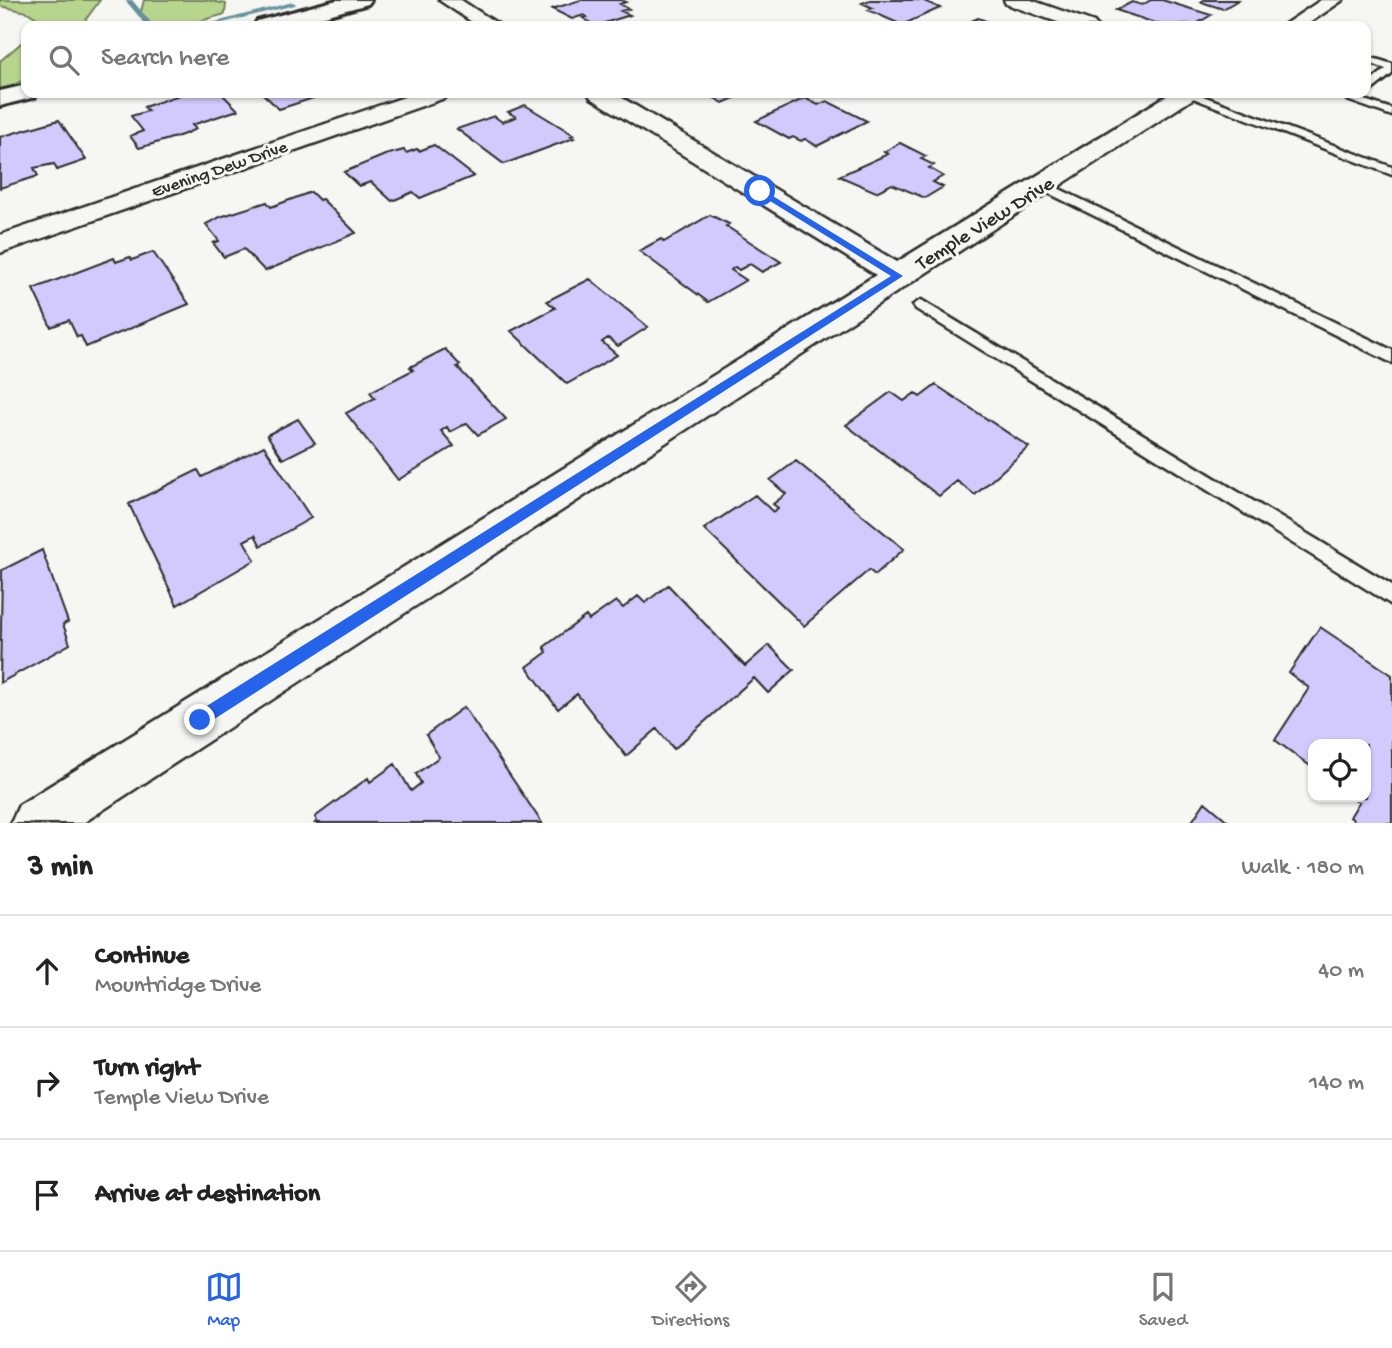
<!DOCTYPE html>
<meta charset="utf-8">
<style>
body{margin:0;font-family:"Gochi Hand",sans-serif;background:#f6f6f6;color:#222}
.controls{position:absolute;right:21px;bottom:21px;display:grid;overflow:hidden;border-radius:14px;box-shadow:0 2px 5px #0004}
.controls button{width:63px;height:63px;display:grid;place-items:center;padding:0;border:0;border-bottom:2px solid #e0e0e0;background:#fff;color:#222;font:35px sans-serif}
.stop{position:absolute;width:21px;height:21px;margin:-16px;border:5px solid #2563eb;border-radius:50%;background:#fff}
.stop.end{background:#2563eb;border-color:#fff;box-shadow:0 2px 7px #0008}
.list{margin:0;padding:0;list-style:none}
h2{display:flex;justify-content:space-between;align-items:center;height:91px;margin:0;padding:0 28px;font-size:30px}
h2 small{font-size:23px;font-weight:400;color:#767676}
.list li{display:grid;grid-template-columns:46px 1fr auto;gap:21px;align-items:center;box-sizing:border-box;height:112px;padding:0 28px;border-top:2px solid #e0e0e0}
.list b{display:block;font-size:26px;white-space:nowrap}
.list p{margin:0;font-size:23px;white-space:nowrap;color:#767676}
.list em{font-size:23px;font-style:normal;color:#767676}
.icon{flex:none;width:38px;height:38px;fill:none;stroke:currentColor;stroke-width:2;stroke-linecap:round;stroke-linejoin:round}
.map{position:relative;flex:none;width:1392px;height:823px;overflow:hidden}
.search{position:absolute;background:#fff;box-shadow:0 2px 5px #0004;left:21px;right:21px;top:21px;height:77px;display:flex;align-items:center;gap:18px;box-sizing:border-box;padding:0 24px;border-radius:14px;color:#767676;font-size:26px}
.sheet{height:427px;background:#fff}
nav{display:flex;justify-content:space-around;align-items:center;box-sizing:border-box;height:98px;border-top:2px solid #e0e0e0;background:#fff;font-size:19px;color:#767676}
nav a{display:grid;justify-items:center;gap:4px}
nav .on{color:#2563eb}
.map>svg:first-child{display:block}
</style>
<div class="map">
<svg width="1392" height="823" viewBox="0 0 1392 823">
<rect width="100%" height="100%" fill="#f6f6f2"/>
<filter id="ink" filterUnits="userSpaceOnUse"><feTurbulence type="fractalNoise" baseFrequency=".0143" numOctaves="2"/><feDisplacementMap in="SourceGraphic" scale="14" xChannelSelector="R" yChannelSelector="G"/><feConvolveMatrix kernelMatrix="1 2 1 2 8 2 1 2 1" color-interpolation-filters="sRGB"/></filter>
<g filter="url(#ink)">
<path fill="#b7d58d" stroke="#71805c" stroke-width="2" d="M 0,0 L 100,0 L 81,26 L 42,26 L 45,23 L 27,12 L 0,6 Z
M 144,0 L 207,0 L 226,4 L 225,14 L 183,26 L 146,26 L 140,15 Z
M 26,39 L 26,78 L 11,87 L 0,90 L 0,61 Z"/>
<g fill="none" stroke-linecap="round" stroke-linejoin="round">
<path fill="#6692a0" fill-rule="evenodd" d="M 125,0 L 132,0 L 154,26 L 147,26 Z
M 293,2 L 296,4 L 295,5 L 210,26 L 200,26 Z"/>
</g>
<path fill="#d2cafd" stroke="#2b2b2b" stroke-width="2" d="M 581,0 L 621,0 L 626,2 L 620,4 L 629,9 L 621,11 L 630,15 L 595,26 L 583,18 L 587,17 L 584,15 L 572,19 L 552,9 Z
M 870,0 L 922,0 L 940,8 L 902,25 L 868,10 L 873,8 L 862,3 Z
M 1151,0 L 1162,0 L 1211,15 L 1193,26 L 1187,24 L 1164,26 L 1116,10 L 1132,2 L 1142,5 Z
M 1204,0 L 1238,0 L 1223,9 L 1201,2 Z
M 978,18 L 999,26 L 960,26 Z
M 185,93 L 221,93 L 238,110 L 192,125 L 196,129 L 182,135 L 139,148 L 130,136 L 143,131 L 131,116 L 148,111 L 144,107 Z
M 262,93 L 316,93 L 320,96 L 279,109 Z
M 714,93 L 746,93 L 723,103 L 709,95 Z
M 805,98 L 818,105 L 827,101 L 867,121 L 817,146 L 805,139 L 801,141 L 793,137 L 789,139 L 756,121 Z
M 525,105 L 574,135 L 571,136 L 574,138 L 504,164 L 457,129 L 494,116 L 502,122 L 516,117 L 508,112 Z
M 59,120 L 86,160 L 57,170 L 54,164 L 34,168 L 38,176 L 0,188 L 0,137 Z
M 900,143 L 926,156 L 921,159 L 934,165 L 929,168 L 943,176 L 933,182 L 943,187 L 925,198 L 892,184 L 876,192 L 839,176 L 888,154 L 884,152 Z
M 434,145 L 474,176 L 420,198 L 413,192 L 392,201 L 371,182 L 359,186 L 344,172 L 385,155 L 404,150 L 406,153 L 417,149 L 419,151 Z
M 311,192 L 319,200 L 322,199 L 356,233 L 265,271 L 244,249 L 224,257 L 213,243 L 219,241 L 206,224 L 220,217 L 267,202 L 271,207 Z
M 710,215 L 729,224 L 726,226 L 781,262 L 762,272 L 750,264 L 739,270 L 735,267 L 731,270 L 746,280 L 708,302 L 639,251 L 661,239 L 664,242 Z
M 153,252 L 189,304 L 86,347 L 81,336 L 77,337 L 69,320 L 51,327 L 33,289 L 114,258 L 116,262 L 130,257 L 132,260 Z
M 590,279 L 648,327 L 618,346 L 608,338 L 602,342 L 617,355 L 567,384 L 511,331 L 555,308 L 547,301 Z
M 445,349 L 460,365 L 457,367 L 506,419 L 478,435 L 467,423 L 450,432 L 447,427 L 441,431 L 454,446 L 398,480 L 346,413 L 375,398 L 370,392 L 413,370 L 410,367 Z
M 936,385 L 1029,447 L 975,495 L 957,481 L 939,496 L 846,425 L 891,392 L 904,401 L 915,393 L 920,397 Z
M 298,419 L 315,443 L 283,459 L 267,435 Z
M 264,446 L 311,518 L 261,546 L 255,535 L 244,541 L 255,560 L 177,605 L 129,504 L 198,470 L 202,477 Z
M 796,461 L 904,549 L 875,575 L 869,570 L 804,626 L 704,529 L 755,495 L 773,512 L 778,508 L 773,504 L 786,494 L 770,480 Z
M 42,550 L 68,622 L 63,624 L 70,644 L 0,683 L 2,570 Z
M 668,585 L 745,666 L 769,645 L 794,670 L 768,693 L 754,678 L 674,749 L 657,729 L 626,756 L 577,694 L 558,709 L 527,667 L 547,652 L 544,647 L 586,616 L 589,620 L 616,601 L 623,608 L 638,596 L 645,603 Z
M 1320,627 L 1392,675 L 1392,823 L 1357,823 L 1350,817 L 1359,802 L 1351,797 L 1366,797 L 1366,744 L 1313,744 L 1313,768 L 1275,740 L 1309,688 L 1289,673 Z
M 464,707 L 542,823 L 315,823 L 317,821 L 315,817 L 368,778 L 370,782 L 395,764 L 411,791 L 421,783 L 416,774 L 439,757 L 426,735 Z
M 1205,802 L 1230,823 L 1191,823 Z"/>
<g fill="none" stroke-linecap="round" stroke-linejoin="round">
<g stroke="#2b2b2b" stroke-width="5">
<path id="lane" d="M 1366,56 L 1392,64 L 1392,74 L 1361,99 L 1392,109 L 1392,116 L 1347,100 L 1355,93 L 1366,93 L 1366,85 L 1386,69 L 1366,62 Z
M 1180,93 L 1195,93 L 1392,167 L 1392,175 Z
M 1043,181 L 1392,350 L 1392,363 L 1038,188 L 1036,185 Z
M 921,300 L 1392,585 L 1392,605 L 916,309 L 913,305 Z"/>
</g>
<g stroke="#2b2b2b" stroke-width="5">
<path id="street" d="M 439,0 L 461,0 L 501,26 L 478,26 Z
M 1004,0 L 1031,0 L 1094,22 L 1097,26 L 1069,26 L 1006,4 Z
M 1321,0 L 1343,0 L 1305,26 L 1282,26 Z
M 416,93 L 448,93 L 445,98 L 0,253 L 0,235 Z
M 588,93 L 614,93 L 897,262 L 1171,93 L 1197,93 L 1194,98 L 83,823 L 11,823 L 19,805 L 876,275 L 591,98 Z"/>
</g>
<g stroke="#2b2b2b" stroke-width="6">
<path id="secondary" d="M 337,0 L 371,0 L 368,4 L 289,26 L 254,26 L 257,21 Z
M 26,85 L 26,93 L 38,93 L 35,97 L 0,106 L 0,91 Z"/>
</g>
<use href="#lane" fill="#f6f6f2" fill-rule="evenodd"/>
<use href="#street" fill="#f6f6f2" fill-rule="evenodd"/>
<use href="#secondary" fill="#f6f6f2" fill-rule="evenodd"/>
</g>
</g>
<path fill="#2563eb" d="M 757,190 L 763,190 L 903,276 L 205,725 L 200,727 L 194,725 L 192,720 L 194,714 L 891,276 L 757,193 Z"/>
<g text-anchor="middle" stroke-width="6" stroke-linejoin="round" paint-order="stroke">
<g font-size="18" fill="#2b2b2b" stroke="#f6f6f2">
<text transform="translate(219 168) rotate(-19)" y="6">Evening Dew Drive</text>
</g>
<g font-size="21" fill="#2b2b2b" stroke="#f6f6f2">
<text transform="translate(984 222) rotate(-32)" y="7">Temple View Drive</text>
</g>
</g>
</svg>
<div class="controls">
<button><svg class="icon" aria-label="locate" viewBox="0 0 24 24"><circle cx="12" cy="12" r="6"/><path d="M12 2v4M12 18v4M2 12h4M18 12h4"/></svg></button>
</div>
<div class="stop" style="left:760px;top:191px"></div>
<div class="stop end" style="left:200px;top:720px"></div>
<div class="search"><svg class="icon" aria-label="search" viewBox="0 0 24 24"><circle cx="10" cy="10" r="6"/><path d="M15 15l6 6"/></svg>Search here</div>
</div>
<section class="sheet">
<h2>3 min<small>Walk · 180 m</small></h2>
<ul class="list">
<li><svg class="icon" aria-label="ahead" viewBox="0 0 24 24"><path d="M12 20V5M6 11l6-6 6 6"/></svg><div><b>Continue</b><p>Mountridge Drive</p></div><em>40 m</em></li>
<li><svg class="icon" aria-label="right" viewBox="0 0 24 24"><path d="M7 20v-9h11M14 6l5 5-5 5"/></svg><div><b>Turn right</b><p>Temple View Drive</p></div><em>140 m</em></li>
<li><svg class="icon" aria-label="arrive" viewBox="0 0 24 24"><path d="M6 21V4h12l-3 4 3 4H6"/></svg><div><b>Arrive at destination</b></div></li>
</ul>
</section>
<nav>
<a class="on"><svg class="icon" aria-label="map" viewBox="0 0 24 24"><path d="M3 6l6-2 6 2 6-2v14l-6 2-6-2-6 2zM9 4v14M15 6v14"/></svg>Map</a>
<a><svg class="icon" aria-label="directions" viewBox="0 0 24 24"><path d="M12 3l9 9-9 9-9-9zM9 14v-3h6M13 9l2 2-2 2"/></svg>Directions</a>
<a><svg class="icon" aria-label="saved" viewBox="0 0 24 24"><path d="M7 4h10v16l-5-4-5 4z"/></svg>Saved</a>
</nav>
